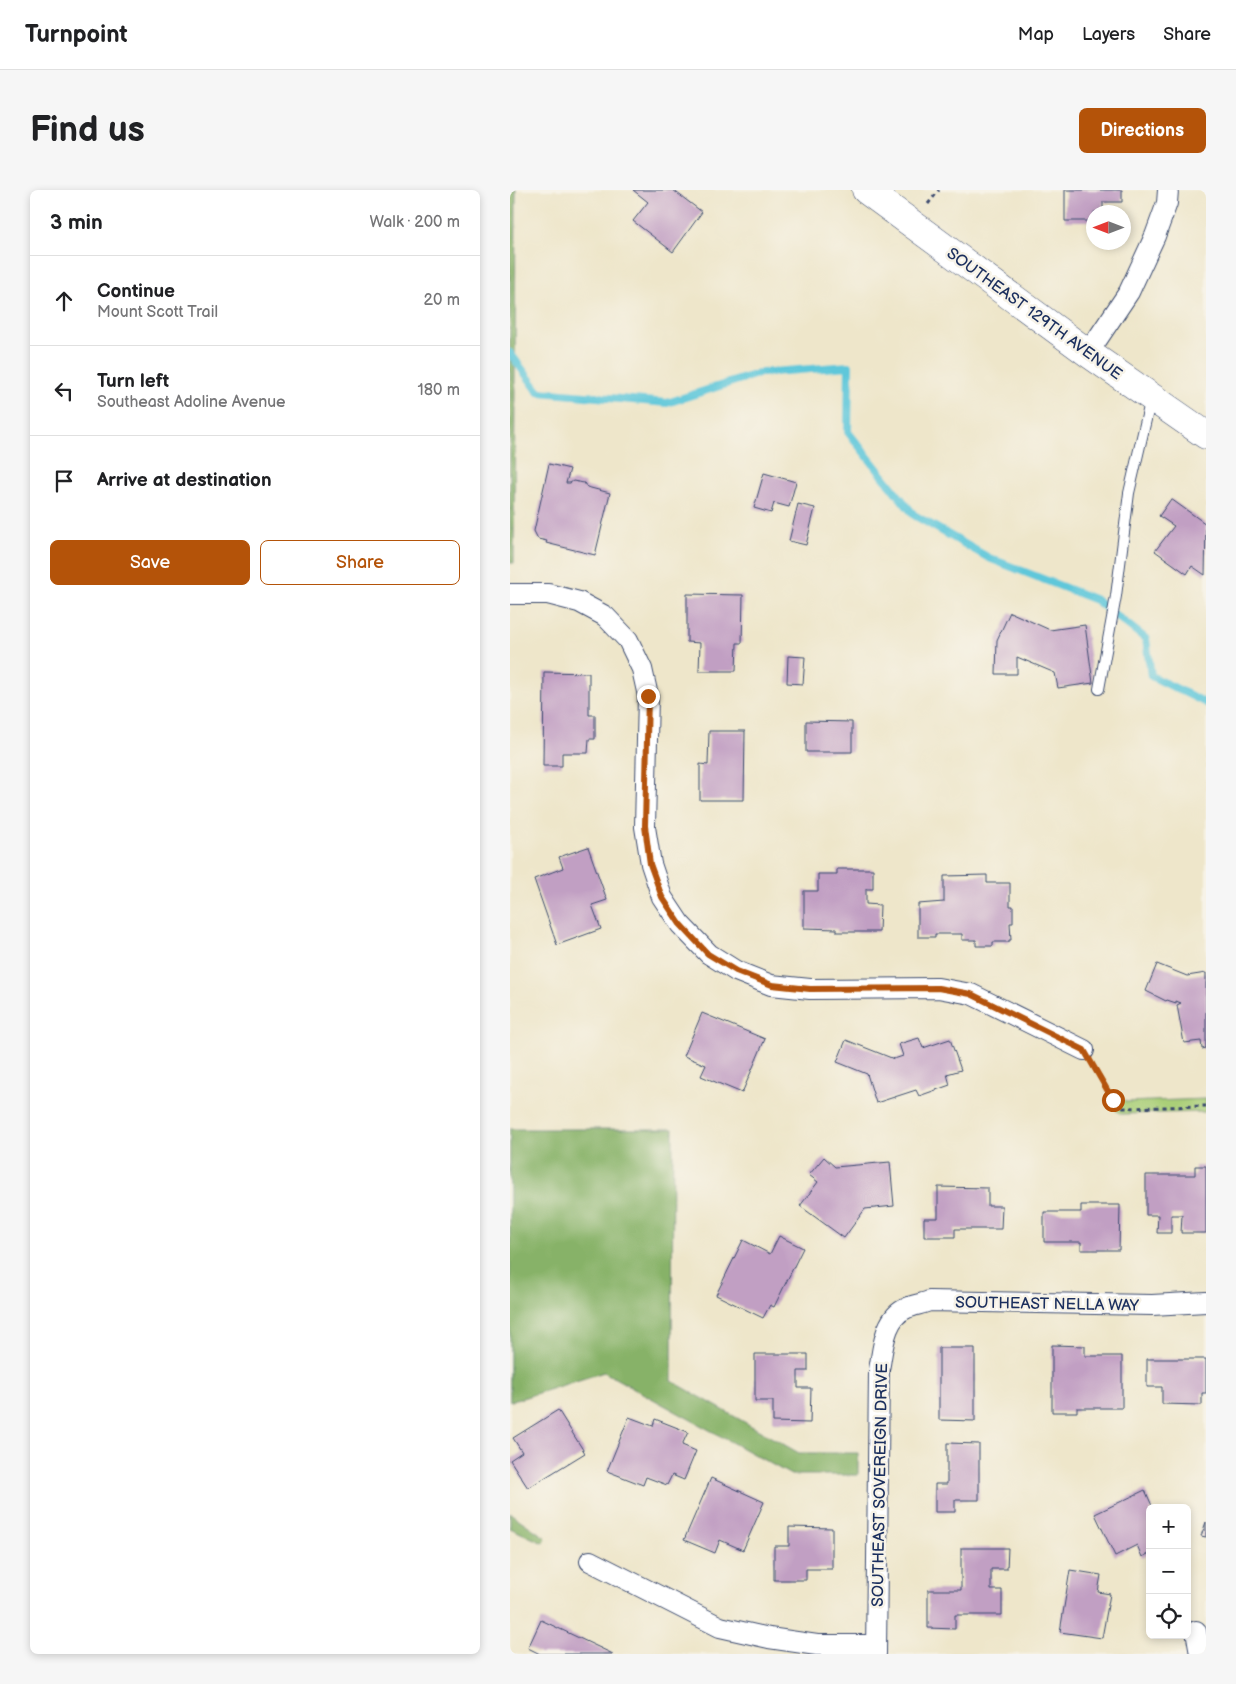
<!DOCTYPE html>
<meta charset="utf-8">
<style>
body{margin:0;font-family:"Balsamiq Sans",sans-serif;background:#f6f6f6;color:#202124}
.controls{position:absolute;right:15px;bottom:15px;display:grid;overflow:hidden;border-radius:8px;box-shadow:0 2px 8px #0003}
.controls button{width:45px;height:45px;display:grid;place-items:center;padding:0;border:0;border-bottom:1px solid #e0e0e0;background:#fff;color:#202124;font:25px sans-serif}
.compass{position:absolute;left:576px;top:15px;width:45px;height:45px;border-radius:50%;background:#fff;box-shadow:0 2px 8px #0003;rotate:270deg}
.stop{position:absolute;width:15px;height:15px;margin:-11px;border:4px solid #b45309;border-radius:50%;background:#fff}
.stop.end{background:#b45309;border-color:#fff;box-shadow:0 1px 5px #0008}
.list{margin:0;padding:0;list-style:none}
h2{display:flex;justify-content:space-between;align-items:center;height:65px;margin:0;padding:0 20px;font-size:21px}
h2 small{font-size:16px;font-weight:400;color:#757577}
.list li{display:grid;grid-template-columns:32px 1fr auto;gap:15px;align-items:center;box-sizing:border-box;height:90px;padding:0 20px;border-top:1px solid #e0e0e0}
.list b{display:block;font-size:19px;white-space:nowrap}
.list p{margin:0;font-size:16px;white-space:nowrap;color:#757577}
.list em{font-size:16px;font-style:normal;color:#757577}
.actions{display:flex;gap:10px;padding:15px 20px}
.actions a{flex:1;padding:11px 0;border:1px solid #b45309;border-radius:8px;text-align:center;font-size:18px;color:#b45309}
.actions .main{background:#b45309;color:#fff}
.icon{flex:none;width:28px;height:28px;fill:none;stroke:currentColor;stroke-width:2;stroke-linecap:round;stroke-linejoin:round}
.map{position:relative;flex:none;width:696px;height:1464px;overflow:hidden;border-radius:8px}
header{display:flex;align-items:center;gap:30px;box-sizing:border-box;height:70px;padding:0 25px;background:#fff;border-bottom:1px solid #e0e0e0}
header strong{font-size:24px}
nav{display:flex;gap:28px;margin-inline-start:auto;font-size:18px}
.intro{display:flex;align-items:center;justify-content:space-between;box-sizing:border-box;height:120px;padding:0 30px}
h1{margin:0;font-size:35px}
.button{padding:12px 22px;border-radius:8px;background:#b45309;color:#fff;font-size:18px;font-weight:700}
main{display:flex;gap:30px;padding:0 30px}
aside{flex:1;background:#fff;border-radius:8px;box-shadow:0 2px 8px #0003}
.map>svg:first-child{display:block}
</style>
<header>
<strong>Turnpoint</strong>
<nav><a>Map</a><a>Layers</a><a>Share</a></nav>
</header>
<div class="intro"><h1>Find us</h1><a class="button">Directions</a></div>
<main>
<aside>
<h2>3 min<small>Walk · 200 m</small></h2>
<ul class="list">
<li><svg class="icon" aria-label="ahead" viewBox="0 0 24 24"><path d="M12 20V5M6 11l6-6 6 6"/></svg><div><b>Continue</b><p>Mount Scott Trail</p></div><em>20 m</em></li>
<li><svg class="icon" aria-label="left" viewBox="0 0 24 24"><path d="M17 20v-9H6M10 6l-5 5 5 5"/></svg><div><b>Turn left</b><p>Southeast Adoline Avenue</p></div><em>180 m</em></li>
<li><svg class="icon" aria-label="arrive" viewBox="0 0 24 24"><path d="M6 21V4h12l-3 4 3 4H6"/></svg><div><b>Arrive at destination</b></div></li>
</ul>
<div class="actions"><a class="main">Save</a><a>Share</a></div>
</aside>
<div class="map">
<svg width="696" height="1464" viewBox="0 0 696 1464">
<rect width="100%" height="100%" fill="#f7f3e8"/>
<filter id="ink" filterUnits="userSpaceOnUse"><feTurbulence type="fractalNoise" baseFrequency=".02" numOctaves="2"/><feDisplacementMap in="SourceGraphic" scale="10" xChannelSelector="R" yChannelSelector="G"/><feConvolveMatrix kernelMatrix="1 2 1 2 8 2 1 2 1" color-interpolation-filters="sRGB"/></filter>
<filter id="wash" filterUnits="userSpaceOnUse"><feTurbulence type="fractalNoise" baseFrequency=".0096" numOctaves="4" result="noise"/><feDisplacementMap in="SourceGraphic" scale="20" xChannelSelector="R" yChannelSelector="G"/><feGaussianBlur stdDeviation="1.12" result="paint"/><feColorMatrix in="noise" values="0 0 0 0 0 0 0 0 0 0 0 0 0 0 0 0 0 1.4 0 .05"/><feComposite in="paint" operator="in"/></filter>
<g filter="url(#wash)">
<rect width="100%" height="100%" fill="#eee6ca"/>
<path fill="#aacf78" stroke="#627f6b" d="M 607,904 L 616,912 L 696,909 L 696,922 L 611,924 L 594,911 Z"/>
<path fill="#87b268" stroke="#517063" d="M 0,0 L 6,0 L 4,373 L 0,373 Z
M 0,939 L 163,939 L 162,1191 L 289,1263 L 348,1263 L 348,1285 L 281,1285 L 94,1182 L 0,1212 Z
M 0,1323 L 36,1348 L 33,1353 L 0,1338 Z"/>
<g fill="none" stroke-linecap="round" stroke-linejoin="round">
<path stroke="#5ec7da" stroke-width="8" d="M 0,163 L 29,202 L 157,213 L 250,183 L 339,176 L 338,242 L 404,325 L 479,368 L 586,410 L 636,449 L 641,486 L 696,513"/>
</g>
<g id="blocks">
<path fill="#c19fc3" d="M 123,0 L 163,0 L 192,22 L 163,62 L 123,31 L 138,12 Z
M 555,0 L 612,0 L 612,12 L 593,12 L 593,22 L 584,22 L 584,31 L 555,31 Z
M 39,274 L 60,279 L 56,293 L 60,293 L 63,291 L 74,293 L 77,297 L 100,303 L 85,365 L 36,353 L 37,351 L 28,349 L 24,341 Z
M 254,283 L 286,292 L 279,317 L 264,313 L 261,323 L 244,318 Z
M 661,309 L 696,334 L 695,385 L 682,376 L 677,384 L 645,361 L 664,336 L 649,326 Z
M 288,314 L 305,318 L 296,355 L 279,351 Z
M 177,404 L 233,405 L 232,453 L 227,453 L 226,481 L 189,481 L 190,453 L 177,452 Z
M 500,422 L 540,440 L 575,435 L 583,493 L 548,498 L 545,483 L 507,467 L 507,484 L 486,484 L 487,450 Z
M 278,466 L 295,467 L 293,494 L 277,493 Z
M 34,482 L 79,483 L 79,525 L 85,525 L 85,549 L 79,549 L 78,563 L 52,563 L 52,576 L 33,576 Z
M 296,531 L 342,532 L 342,562 L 296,562 Z
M 199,541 L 235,541 L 234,610 L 190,610 L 190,574 L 198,575 Z
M 78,657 L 97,710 L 82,715 L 91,739 L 47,755 L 24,689 L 53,678 L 49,667 Z
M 327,679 L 363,679 L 363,699 L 356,699 L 356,714 L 370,715 L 369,742 L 327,742 L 327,739 L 294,738 L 294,701 L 308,701 L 308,684 L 327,684 Z
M 477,685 L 477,693 L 500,693 L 500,716 L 503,716 L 503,733 L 500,733 L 501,750 L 499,750 L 499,752 L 483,752 L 483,756 L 466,756 L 466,750 L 452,750 L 452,744 L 425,744 L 425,747 L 408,747 L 408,714 L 434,712 L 434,686 Z
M 647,774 L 677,786 L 696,783 L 696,858 L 692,859 L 691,851 L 674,853 L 667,815 L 671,813 L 666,811 L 666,813 L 657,810 L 656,811 L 636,801 Z
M 192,823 L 255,849 L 232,903 L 191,886 L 196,875 L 174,866 Z
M 409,848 L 413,858 L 440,849 L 451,880 L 437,884 L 440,895 L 409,906 L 406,900 L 366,913 L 357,884 L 327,872 L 336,850 L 384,869 L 393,866 L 389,854 Z
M 314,967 L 325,977 L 380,972 L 384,1016 L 355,1019 L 334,1048 L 290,1016 L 308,992 L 299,985 Z
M 685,976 L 696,976 L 696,1043 L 671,1043 L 672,1025 L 661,1025 L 661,1043 L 647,1043 L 648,1025 L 636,1025 L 636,985 L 685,985 Z
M 428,997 L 478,998 L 478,1016 L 492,1016 L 491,1039 L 445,1039 L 445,1047 L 414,1047 L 414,1028 L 428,1028 Z
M 571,1015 L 610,1015 L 609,1060 L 571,1060 L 571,1052 L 534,1052 L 534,1022 L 571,1022 Z
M 269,1046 L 293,1058 L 264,1117 L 260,1115 L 253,1128 L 206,1105 L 233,1050 L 260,1064 Z
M 542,1155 L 575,1156 L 575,1166 L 612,1166 L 612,1218 L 567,1218 L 567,1222 L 542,1222 Z
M 429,1158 L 465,1158 L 465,1231 L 429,1230 Z
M 245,1164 L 298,1164 L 298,1181 L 288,1181 L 288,1198 L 301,1198 L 300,1233 L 263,1232 L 263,1211 L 245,1211 Z
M 637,1169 L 696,1169 L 696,1203 L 692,1203 L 692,1215 L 652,1214 L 652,1197 L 637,1197 Z
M 48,1220 L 75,1263 L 18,1298 L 0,1270 L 12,1262 L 3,1248 Z
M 119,1227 L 143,1236 L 145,1229 L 178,1242 L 172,1255 L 186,1261 L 174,1290 L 162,1285 L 157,1295 L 136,1287 L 133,1295 L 97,1281 Z
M 437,1253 L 469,1254 L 469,1310 L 445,1310 L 445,1322 L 425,1322 L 425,1294 L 437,1294 Z
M 201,1288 L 254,1312 L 233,1360 L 210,1350 L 205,1363 L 174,1350 Z
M 635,1300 L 643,1318 L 640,1318 L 640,1363 L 632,1367 L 627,1355 L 605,1366 L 585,1324 Z
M 696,1332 L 696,1347 L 691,1346 Z
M 279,1337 L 322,1338 L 322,1379 L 296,1379 L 296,1390 L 264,1390 L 264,1356 L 279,1356 Z
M 451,1358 L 498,1358 L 497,1379 L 481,1379 L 481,1400 L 492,1400 L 492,1425 L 445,1425 L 445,1439 L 418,1438 L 418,1400 L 451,1400 Z
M 560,1380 L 591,1385 L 588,1402 L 600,1404 L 592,1448 L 550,1442 Z
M 31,1430 L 103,1464 L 30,1464 L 18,1458 Z"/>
</g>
</g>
<g filter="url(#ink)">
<use href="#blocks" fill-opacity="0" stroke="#3b4a6e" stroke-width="1"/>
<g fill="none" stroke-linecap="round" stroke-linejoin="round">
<g stroke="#3b4a6e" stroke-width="12">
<path id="lane" d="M 589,499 L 606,406 L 619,303 L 641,208"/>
</g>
<g stroke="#3b4a6e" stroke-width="22">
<path id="street" d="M 578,163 L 619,102 L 645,46 L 657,13 L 658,0
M 0,404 L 38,404 L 69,412 L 95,426 L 118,450 L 132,479 L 138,506 L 135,637 L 141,674 L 152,707 L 170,734 L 199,764 L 226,781 L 261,795 L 300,799 L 428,798 L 461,804 L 574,860
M 80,1371 L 210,1437 L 259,1448 L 307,1455 L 366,1455
M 686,1441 L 690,1464
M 366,1464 L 369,1180 C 373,1159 374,1127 397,1118 C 404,1115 412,1114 419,1111 L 642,1115 L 696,1112"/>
</g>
<g stroke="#3b4a6e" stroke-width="29">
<path id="secondary" d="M 356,0 L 578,163 L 696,245"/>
</g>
<path stroke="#3b4a6e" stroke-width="3" stroke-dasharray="4 4" stroke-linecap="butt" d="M 418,14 L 429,0
M 585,879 L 603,909 L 613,918 L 696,916"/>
<use href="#lane" stroke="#fff" stroke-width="10"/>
<use href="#street" stroke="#fff" stroke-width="20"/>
<use href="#secondary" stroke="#fff" stroke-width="28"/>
</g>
</g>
<g fill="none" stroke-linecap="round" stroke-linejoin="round" filter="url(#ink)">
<path stroke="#b45309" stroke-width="6" d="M 138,506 L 135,636 L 140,674 L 152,707 L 170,734 L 198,764 L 226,781 L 262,795 L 300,799 L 428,798 L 461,804 L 574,860 L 603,910"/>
</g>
<g text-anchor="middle" stroke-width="5" stroke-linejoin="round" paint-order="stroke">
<g font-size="16" fill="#1b2f5e" stroke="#f7f3e8">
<text transform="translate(525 123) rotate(36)" y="6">SOUTHEAST 129TH AVENUE</text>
<text transform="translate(537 1113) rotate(1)" y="6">SOUTHEAST NELLA WAY</text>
<text transform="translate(369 1295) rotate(-89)" y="6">SOUTHEAST SOVEREIGN DRIVE</text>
</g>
</g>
</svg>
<div class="controls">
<button>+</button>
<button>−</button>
<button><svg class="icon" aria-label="locate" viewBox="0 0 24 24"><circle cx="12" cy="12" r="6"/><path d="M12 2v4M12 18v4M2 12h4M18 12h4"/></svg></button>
</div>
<svg class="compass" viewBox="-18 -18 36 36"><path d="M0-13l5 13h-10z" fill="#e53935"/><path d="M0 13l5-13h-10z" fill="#757577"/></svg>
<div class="stop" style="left:603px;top:910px"></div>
<div class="stop end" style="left:138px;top:506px"></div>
</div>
</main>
